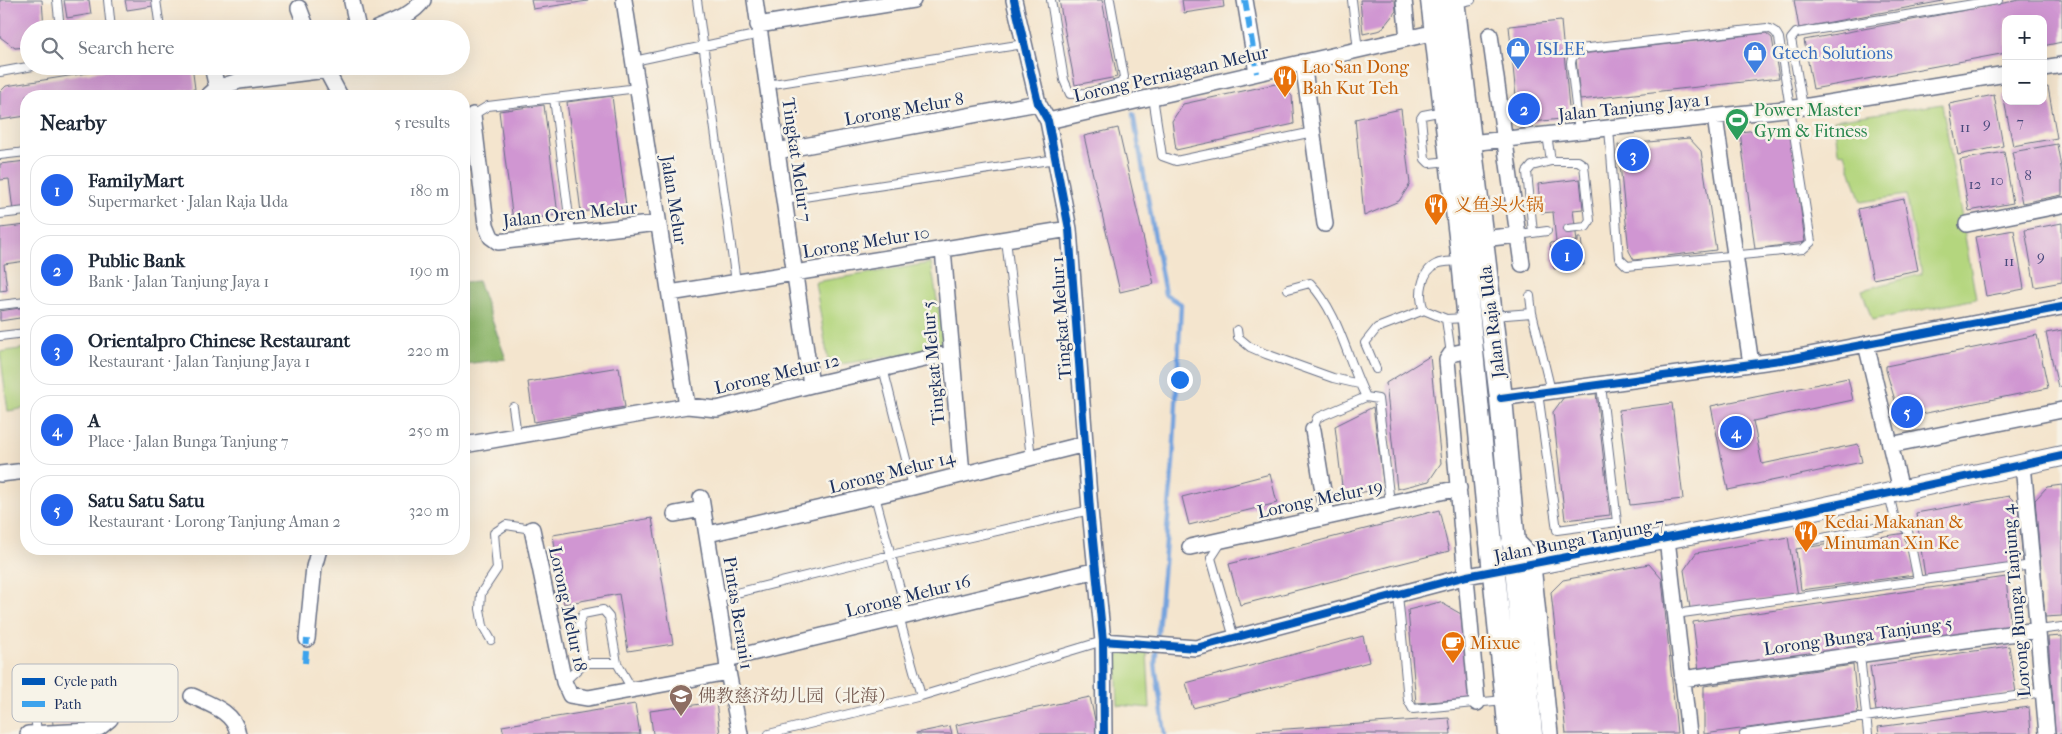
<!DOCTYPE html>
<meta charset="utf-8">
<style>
body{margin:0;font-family:"IM FELL French Canon","Noto Serif SC",serif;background:#f6f6f7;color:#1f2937}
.controls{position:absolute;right:15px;top:15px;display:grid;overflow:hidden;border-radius:10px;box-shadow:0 5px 20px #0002}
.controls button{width:45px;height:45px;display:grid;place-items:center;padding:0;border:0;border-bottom:1px solid #e0e1e3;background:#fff;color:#1f2937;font:25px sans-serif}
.you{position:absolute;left:1179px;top:379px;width:18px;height:18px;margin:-12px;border:4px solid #fff;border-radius:50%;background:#1a73e8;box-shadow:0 0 0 8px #1a73e833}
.badge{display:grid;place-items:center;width:32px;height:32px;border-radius:50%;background:#2563eb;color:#fff;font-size:16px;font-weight:700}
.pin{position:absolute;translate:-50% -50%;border:2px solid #fff;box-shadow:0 1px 5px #0006}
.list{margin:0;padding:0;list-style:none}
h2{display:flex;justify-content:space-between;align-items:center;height:65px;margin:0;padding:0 20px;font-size:21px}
h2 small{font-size:16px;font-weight:400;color:#747a83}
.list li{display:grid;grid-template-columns:32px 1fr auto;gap:15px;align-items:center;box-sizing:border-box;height:70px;margin:0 10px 10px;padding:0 10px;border:1px solid #e0e1e3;border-radius:20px}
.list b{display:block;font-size:19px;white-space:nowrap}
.list p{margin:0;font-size:16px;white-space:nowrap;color:#747a83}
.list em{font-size:16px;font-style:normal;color:#747a83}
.icon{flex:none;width:28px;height:28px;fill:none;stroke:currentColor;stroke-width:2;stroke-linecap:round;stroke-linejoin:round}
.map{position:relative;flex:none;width:2062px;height:734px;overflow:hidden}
.search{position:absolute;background:#fff;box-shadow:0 5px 20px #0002;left:20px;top:20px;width:450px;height:55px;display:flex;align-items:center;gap:12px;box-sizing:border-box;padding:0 18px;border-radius:28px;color:#747a83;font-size:19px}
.panel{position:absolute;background:#fff;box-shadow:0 5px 20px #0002;left:20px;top:90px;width:450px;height:465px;border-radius:20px}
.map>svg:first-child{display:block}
</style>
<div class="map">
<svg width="2062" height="734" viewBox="0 0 2062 734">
<rect width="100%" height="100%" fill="#f7f3e8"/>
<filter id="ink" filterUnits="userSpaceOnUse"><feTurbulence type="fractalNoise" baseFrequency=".02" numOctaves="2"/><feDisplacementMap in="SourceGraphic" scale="10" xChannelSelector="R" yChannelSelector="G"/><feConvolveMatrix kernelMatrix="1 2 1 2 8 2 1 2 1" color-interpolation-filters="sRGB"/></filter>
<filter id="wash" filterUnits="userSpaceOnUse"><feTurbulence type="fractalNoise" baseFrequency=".0096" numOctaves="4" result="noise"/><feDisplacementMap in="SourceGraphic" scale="20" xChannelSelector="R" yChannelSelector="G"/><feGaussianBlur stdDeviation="1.12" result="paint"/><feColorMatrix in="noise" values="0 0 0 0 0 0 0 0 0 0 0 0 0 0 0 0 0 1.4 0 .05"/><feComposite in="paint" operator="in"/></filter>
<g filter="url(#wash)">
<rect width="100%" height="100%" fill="#f4e5ce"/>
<path fill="#b4d67e" stroke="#68826e" d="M 1942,104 L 1976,299 L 1872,320 L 1862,290 L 1922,274 L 1906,195 L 1861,202 L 1845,153 L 1838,152 L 1834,120 Z
M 931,263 L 945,348 L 829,366 L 815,282 Z
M 26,348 L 26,408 L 8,411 L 0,352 Z
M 1124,652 L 1147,652 L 1150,708 L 1118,705 L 1116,657 Z"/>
<path fill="#8fb76d" stroke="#557366" d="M 478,281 L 506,359 L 464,364 L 464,282 Z"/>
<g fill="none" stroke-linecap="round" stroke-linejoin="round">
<path stroke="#75a3dd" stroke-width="4.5" d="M 1133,114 L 1165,294 L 1181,304 L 1173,463 L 1155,664 L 1165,734"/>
</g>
<g id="blocks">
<path fill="#d096d2" d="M 0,0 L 42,0 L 44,29 L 29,29 L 29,47 L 15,48 L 0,37 Z
M 64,0 L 89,0 L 91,14 L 67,18 Z
M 125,0 L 153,0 L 153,6 L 127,10 Z
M 531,0 L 588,0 L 588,1 L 533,9 Z
M 1059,0 L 1102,0 L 1117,77 L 1075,85 Z
M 1182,0 L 1223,0 L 1224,7 L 1184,13 Z
M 1360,0 L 1395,0 L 1396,11 L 1381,30 L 1363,34 Z
M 1794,0 L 1943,0 L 1943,1 L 1799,28 Z
M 2020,0 L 2062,0 L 2062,42 L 2043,46 L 2043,19 L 2006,19 L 2006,53 L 1813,89 L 1804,40 Z
M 1561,21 L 1570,118 L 1533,122 L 1517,107 L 1509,26 Z
M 1766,33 L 1772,38 L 1779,78 L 1580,100 L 1576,59 L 1581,54 Z
M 131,66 L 192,66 L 195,89 L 147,96 L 26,96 L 26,116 L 0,120 L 0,92 L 6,86 Z
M 1280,83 L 1292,96 L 1294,124 L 1176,150 L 1172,121 L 1183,104 Z
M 2048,87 L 2057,138 L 2013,146 L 2003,95 L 2006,95 L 2006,101 L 2043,101 L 2043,88 Z
M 1994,95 L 2003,146 L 1958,155 L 1949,104 Z
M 612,96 L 626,206 L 581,212 L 567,102 Z
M 544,105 L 558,215 L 513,221 L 499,111 Z
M 1401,109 L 1410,184 L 1399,201 L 1364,216 L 1355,119 Z
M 1790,126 L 1805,242 L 1755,249 L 1740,132 Z
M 1118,128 L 1154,284 L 1120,292 L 1084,136 Z
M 1689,138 L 1701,151 L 1716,250 L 1634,260 L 1629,251 L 1618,145 Z
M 2057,144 L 2062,173 L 2062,195 L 2022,203 L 2012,152 Z
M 2004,152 L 2013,203 L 1969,211 L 1960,160 Z
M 26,161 L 26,209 L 13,211 L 9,179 L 0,180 L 0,164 Z
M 1580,179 L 1583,209 L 1573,210 L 1577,241 L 1560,243 L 1578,242 L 1578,238 L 1581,238 L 1584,265 L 1554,269 L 1550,243 L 1556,242 L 1553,212 L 1541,213 L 1538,184 Z
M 1904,199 L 1918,270 L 1873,279 L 1858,209 Z
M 2062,223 L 2062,282 L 2035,287 L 2025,230 Z
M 26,225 L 26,261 L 4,264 L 7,290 L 0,291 L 0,228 Z
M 2014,230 L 2024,289 L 1986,296 L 1975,237 Z
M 26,307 L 26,317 L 0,321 L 0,311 Z
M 2062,330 L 2062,386 L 2058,387 L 2046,333 Z
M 2037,335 L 2048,388 L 1902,418 L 1899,414 L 1886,370 L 1886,366 Z
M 1430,356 L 1441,463 L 1429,481 L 1397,489 L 1386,383 Z
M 619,367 L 625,407 L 534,422 L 528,382 Z
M 1848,378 L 1853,400 L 1753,421 L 1762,464 L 1858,444 L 1862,462 L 1728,490 L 1711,406 Z
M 1596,393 L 1610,515 L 1565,520 L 1553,412 L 1564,397 Z
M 1672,403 L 1683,499 L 1630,505 L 1619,410 Z
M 1373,407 L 1384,489 L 1343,495 L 1335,426 Z
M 1270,474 L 1277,503 L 1189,525 L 1182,497 Z
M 2062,485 L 2062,616 L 2045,617 L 2035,500 L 2047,487 Z
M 2009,496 L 2018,505 L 2023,563 L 1925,577 L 1916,513 Z
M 1439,510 L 1449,551 L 1240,605 L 1229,564 Z
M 652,518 L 673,644 L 628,651 L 619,594 L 564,604 L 553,535 Z
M 1906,533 L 1914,575 L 1801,590 L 1796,549 Z
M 1788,537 L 1798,596 L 1690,608 L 1684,570 L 1696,553 Z
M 1649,564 L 1662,579 L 1677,733 L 1566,734 L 1551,592 L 1563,580 Z
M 2006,577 L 2011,631 L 1699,671 L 1693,622 Z
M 1440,602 L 1461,614 L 1469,699 L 1416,703 L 1408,610 Z
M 1363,636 L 1369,662 L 1193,708 L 1186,683 Z
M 2062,636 L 2062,734 L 2055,734 L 2048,637 Z
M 2009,646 L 2016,693 L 1876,711 L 1870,666 Z
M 1853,665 L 1858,713 L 1704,734 L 1704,686 Z
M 80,673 L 84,723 L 53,725 L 49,676 Z
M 1090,697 L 1098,734 L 958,734 L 956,725 Z
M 716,702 L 720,734 L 653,734 L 650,711 Z
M 635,704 L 640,734 L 504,734 L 502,726 Z
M 2029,707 L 2031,734 L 1879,734 L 1878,727 Z
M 1449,718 L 1451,734 L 1257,734 L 1257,731 Z
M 950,726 L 952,734 L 916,734 L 916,733 Z"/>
</g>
</g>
<g filter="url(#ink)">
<use href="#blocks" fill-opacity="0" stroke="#676f85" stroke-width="1"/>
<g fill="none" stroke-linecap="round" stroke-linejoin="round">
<g stroke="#676f85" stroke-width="10">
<path id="lane" d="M 57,0 L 60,29
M 108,0 L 111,29
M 156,0 L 160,29
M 697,0 L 736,282
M 1051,0 L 1064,80 L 1070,94 L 1086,93 L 1121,83 L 1124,77 L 1110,0
M 1352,0 L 1358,50
M 1456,3 L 1471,0
M 634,61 L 760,34
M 0,72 L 33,66
M 767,85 L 1024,44
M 1153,97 L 1162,156 L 1176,161 L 1313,132
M 554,98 L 571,233
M 1803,107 L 1791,39 L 1796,33 L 1998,0
M 1444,111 L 1423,115 L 1421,118 L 1425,159 L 1429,163 L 1449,161
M 473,115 L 488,106 L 638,88
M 1579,132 L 1571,63 L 1572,58 L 1580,49 L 1767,28 C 1774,30 1776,32 1779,38 L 1811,242 L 1803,249 L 1627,266 L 1619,258 L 1609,128
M 1547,135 L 1551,161 L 1578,161 L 1584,165 L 1590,221 L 1586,227 L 1568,229
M 0,155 L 26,152
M 784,200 L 1056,159
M 0,214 L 26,211
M 1533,233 L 1527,172 L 1532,166 L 1551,161
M 1518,235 L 1547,231
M 1006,239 L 1031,458
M 1288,289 L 1310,283 C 1339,313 1347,359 1366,397
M 1530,296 L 1532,313 L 1551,391
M 0,305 L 26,302
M 1424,310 C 1418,296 1421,271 1437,264 C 1443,261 1454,262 1461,261
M 1493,316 L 1532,313
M 1446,319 L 1451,354
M 1237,330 L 1238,337 L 1250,347 L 1266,354 L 1333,378 L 1359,384
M 0,336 L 26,333
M 883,368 L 913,487
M 1376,369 L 1365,343 L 1377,328 L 1424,310 L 1446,319 L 1466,318
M 1538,393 L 1557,530 L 1617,522 L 1601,385
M 513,407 L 517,435
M 1313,430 L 1317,418 L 1366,397 L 1378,399 L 1390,503
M 1889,494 L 1896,524 L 1903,526 L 1908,531 L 1918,580
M 875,496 L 907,615
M 1797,515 L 1802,538 L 1807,541 L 1896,524
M 1222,541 L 1211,558 L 1234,638
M 1398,595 L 1408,700 L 1413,709 L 1504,700
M 716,598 L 891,555 L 1090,510
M 1675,614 L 2032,565
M 899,617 L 921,696
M 2038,630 L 2062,627
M 491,640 L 483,626 L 480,609 L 481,593 L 497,569 L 494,533 L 506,525 L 532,529
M 1860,655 L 1868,734
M 584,663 L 579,624 L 583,614 L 603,610 L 609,617 L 617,663
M 564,682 L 584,663 L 617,663 L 632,689
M 34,705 L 37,733
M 769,734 L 921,696 L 1103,641
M 1744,734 L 2044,692"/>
</g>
<g stroke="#676f85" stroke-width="18">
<path id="street" d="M 624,0 L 687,406
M 755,0 L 811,385
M 1014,0 L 1038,103 L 1048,121 L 1069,229 L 1090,510 L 1103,641 L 1104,734
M 1245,0 L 1257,73
M 1404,0 L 1408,38
M 352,2 L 358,29
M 299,8 L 307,29
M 758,25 L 913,0
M 376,29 C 392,22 413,15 423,0
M 1490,35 L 1522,264
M 1303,62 L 1325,224
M 212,66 L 217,88
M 324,66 L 340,96
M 2043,68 L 2062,65
M 208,96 L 217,88 L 239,81 L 326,70 L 333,66
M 473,115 L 486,225 L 491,237 L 498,242 L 658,223
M 1715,117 L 1751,364
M 1048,121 L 1436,32
M 1470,143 L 1803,107 L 2006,74
M 777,151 L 1038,103
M 1967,224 L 2062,205
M 1482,239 L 1518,235
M 943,249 L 962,475
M 670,293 L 1069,229
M 1866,344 L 1901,490
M 1471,350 L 1451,354 L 1447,360 L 1477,703
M 1501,398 L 1788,359 L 2062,307
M 1313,430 L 1327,516
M 464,445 L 687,406 L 717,409 L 811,385 L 951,353
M 1890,445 L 2062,410
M 2023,464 L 2047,734
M 0,474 L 26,471
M 701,498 L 727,659 L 728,672 L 740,734
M 675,514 L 702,509
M 532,529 L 564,682 L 570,695 L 588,698 L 728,672
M 708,534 L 913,487 L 1085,444
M 1667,539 L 1689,734
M 1190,547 L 1459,488
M 1533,565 L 1550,734
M 307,639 L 314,567 L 319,549
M 1103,641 L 1196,648 L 1467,576 L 1494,571
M 727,659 L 1097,570
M 1682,679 L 2038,630
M 192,696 C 209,704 235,712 238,734
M 28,734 L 90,731 L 99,728 L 110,719"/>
</g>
<g stroke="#676f85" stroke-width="22">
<path id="secondary" d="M 1533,565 L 1797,513 L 2062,456"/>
</g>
<g stroke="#676f85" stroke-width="25">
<path id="primary" d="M 1432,0 L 1463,261 L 1510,734
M 1453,0 L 1501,398 L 1531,734
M 1513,542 L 1528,557 L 1549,560"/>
</g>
<use href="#lane" stroke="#fff" stroke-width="8"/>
<use href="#street" stroke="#fff" stroke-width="15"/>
<use href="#secondary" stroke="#fff" stroke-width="20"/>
<use href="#primary" stroke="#fff" stroke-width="22"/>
<path stroke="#3da3ed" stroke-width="6" stroke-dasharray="12 6" stroke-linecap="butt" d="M 1245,0 L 1257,73
M 305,663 L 307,639"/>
<g stroke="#f7f3e8" stroke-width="11">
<path id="cycleway" d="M 1014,0 L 1038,103 L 1048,121 L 1069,229 L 1090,510 L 1103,641 L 1104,734
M 1501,398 L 1788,359 L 2062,307
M 1103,641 L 1196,648 L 1467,576 L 1797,513 L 2062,456"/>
</g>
<use href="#cycleway" stroke="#0057b8" stroke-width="8"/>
</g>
</g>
<defs>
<g id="shop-pin" transform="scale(1.25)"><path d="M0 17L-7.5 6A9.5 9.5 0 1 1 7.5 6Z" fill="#3f7fe0" stroke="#f7f3e8"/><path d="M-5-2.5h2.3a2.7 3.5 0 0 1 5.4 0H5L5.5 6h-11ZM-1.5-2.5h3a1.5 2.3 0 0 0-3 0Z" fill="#fff"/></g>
<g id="restaurant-pin" transform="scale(1.25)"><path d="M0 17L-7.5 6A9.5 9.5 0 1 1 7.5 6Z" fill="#e8710a" stroke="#f7f3e8"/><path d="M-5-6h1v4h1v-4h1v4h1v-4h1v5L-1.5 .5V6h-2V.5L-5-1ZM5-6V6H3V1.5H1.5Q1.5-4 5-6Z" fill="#fff"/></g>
<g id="stadium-pin" transform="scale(1.25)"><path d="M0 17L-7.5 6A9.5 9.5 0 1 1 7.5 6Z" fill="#2e9e5b" stroke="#f7f3e8"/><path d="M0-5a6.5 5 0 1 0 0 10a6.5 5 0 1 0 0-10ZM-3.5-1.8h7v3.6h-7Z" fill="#fff"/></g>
<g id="cafe-pin" transform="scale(1.25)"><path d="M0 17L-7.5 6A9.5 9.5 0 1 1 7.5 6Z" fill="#e8710a" stroke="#f7f3e8"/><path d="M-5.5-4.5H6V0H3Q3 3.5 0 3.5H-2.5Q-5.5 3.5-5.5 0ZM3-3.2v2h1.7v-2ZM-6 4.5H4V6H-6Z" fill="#fff"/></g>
<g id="school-pin" transform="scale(1.25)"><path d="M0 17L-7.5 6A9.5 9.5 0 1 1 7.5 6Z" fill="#8d6e63" stroke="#f7f3e8"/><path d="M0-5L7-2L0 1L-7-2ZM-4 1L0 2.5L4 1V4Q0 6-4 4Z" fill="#fff"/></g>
</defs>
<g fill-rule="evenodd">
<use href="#shop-pin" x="1518" y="49"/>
<use href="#shop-pin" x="1755" y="53"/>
<use href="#restaurant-pin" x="1285" y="77"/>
<use href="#stadium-pin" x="1737" y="120"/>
<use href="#restaurant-pin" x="1436" y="205"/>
<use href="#restaurant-pin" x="1806" y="532"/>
<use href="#cafe-pin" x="1453" y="643"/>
<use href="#school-pin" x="681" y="696"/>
</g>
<g text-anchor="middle" stroke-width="5" stroke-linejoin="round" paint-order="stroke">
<g font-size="15" fill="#48497b">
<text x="2020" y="127">7</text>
<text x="1987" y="128">9</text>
<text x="1965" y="132">11</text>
<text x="2028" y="180">8</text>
<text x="1997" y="185">10</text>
<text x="1975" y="189">12</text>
<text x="2041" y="261">9</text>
<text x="2009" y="266">11</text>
</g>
<g font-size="18" fill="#366cbe" stroke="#f7f3e8" text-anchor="start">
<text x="1536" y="55">ISLEE</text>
<text x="1772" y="59">Gtech Solutions</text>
</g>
<g font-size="18" fill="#c56008" stroke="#f7f3e8" text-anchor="start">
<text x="1302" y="73">Lao San Dong<tspan x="1302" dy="21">Bah Kut Teh</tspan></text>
<text x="1454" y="211">义鱼头火锅</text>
<text x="1824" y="528">Kedai Makanan &amp;<tspan x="1824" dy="21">Minuman Xin Ke</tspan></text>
<text x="1470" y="649">Mixue</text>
</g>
<g font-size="18" fill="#1b2f5e" stroke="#f7f3e8">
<text transform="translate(1171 74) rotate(-13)" y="6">Lorong Perniagaan Melur</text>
<text transform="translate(1634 107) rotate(-6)" y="6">Jalan Tanjung Jaya 1</text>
<text transform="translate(904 109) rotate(-10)" y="6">Lorong Melur 8</text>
<text transform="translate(797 160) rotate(82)" y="6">Tingkat Melur 7</text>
<text transform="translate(674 200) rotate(81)" y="6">Jalan Melur</text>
<text transform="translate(570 214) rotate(-6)" y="6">Jalan Oren Melur</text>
<text transform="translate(866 242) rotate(-9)" y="6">Lorong Melur 10</text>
<text transform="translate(1061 318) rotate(-94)" y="6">Tingkat Melur 1</text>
<text transform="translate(1492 322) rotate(-97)" y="6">Jalan Raja Uda</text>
<text transform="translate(933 363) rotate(-95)" y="6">Tingkat Melur 5</text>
<text transform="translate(777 374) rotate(-13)" y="6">Lorong Melur 12</text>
<text transform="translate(892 472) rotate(-14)" y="6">Lorong Melur 14</text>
<text transform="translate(1320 499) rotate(-12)" y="6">Lorong Melur 19</text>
<text transform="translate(1579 540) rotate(-11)" y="6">Jalan Bunga Tanjung 7</text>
<text transform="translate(908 596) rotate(-14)" y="6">Lorong Melur 16</text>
<text transform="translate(2016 601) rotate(-95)" y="6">Lorong Bunga Tanjung 4</text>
<text transform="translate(568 609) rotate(78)" y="6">Lorong Melur 18</text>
<text transform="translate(738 613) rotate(81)" y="6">Pintas Berani 1</text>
<text transform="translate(1858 636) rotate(-8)" y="6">Lorong Bunga Tanjung 5</text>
</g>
<g font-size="18" fill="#27864d" stroke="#f7f3e8" text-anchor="start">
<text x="1754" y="116">Power Master<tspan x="1754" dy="21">Gym &amp; Fitness</tspan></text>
</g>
<g font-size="18" fill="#785e54" stroke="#f7f3e8" text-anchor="start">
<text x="698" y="702">佛教慈济幼儿园（北海）</text>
</g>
</g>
<rect x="12" y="664" width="166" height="58" rx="8" fill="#f7f3e8" stroke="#b5b8bf" stroke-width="1"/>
<rect x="22" y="678" width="23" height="7" fill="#0057b8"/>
<rect x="22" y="701" width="23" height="6" fill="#3da3ed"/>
<g font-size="14" fill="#1b2f5e">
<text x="54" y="686">Cycle path</text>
<text x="54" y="709">Path</text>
</g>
</svg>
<div class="controls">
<button>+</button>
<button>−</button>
</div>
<div class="you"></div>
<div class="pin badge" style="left:1567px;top:255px">1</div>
<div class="pin badge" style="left:1524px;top:109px">2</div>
<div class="pin badge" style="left:1633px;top:155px">3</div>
<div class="pin badge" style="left:1736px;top:432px">4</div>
<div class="pin badge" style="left:1907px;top:412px">5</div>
<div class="search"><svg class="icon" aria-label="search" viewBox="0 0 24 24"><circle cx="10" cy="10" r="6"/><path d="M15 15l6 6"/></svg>Search here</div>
<section class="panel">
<h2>Nearby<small>5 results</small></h2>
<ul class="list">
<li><span class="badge">1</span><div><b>FamilyMart</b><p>Supermarket · Jalan Raja Uda</p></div><em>180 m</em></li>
<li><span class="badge">2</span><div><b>Public Bank</b><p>Bank · Jalan Tanjung Jaya 1</p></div><em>190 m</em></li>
<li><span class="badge">3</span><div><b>Orientalpro Chinese Restaurant</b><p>Restaurant · Jalan Tanjung Jaya 1</p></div><em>220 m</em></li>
<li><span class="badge">4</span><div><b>A</b><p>Place · Jalan Bunga Tanjung 7</p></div><em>250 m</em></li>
<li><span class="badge">5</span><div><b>Satu Satu Satu</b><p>Restaurant · Lorong Tanjung Aman 2</p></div><em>320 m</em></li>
</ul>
</section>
</div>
